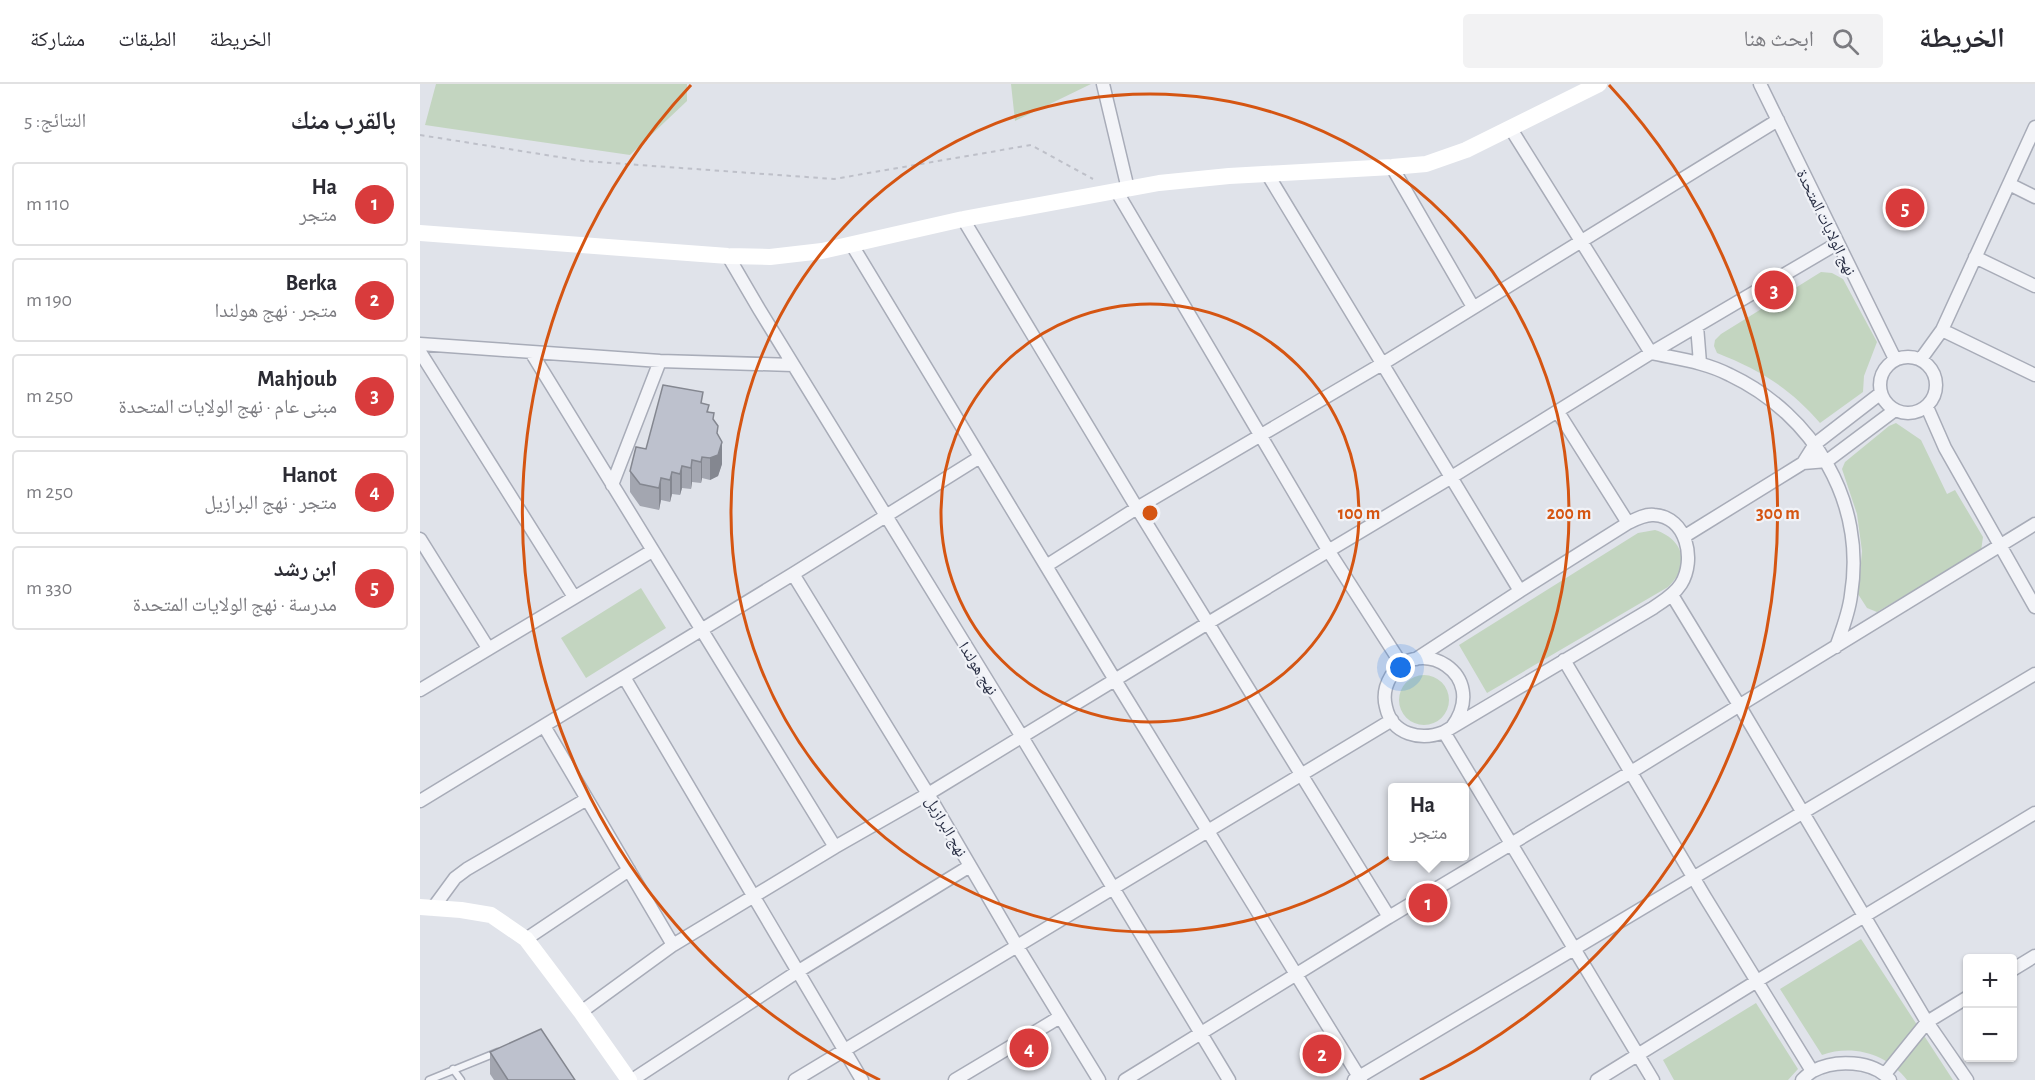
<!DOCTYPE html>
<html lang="ar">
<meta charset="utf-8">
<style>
body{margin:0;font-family:"Alegreya Sans","Noto Naskh Arabic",sans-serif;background:#f2f2f3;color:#2b2b33;direction:rtl}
.controls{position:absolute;right:18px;bottom:18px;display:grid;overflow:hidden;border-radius:6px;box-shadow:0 2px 4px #0004}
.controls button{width:54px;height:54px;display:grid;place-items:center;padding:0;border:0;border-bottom:2px solid #e1e1e2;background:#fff;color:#2b2b33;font:30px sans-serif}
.you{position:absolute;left:981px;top:584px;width:21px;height:21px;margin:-15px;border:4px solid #fff;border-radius:50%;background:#1a73e8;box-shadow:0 0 0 9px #1a73e833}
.badge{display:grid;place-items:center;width:39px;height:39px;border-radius:50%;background:#d93b3c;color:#fff;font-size:20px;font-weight:700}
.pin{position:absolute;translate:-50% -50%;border:3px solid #fff;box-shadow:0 2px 6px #0006}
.popup{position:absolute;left:968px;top:699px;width:81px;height:78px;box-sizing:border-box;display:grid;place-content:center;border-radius:6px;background:#fff;filter:drop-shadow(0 2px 4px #0005);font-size:20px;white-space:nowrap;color:#7c7c81}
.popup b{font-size:22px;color:#2b2b33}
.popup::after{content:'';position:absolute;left:50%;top:100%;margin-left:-12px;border:12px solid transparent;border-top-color:#fff}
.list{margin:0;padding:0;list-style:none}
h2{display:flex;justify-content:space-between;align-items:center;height:78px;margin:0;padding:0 24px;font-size:26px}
h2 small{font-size:20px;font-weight:400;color:#7c7c81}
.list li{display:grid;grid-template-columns:39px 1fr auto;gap:18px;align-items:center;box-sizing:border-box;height:84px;margin:0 12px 12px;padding:0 12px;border:2px solid #e1e1e2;border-radius:6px}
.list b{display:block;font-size:22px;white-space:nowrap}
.list p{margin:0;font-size:20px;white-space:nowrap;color:#7c7c81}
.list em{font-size:20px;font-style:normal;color:#7c7c81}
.icon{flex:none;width:33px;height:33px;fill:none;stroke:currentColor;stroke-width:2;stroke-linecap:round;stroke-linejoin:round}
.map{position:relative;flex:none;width:1615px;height:996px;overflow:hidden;direction:ltr}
header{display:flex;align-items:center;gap:36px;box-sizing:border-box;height:84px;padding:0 30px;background:#fff;border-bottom:2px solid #e1e1e2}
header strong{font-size:28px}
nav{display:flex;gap:33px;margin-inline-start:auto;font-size:21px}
.search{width:420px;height:54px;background:#f2f2f3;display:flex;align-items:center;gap:15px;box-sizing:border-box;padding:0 21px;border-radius:6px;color:#7c7c81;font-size:22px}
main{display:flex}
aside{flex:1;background:#fff}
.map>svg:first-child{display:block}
</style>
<header>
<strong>الخريطة</strong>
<div class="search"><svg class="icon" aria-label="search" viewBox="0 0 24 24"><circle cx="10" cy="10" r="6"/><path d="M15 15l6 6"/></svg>ابحث هنا</div>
<nav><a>الخريطة</a><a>الطبقات</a><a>مشاركة</a></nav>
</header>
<main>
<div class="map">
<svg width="1615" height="996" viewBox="0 0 1615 996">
<rect width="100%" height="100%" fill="#e0e3ea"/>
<path fill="#c3d5c0" d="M 16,0 L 267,0 L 267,17 L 210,71 L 5,41 Z
M 591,0 L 671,0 L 595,37 Z
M 1401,188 L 1412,189 L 1423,195 L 1457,258 L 1444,292 L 1443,308 L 1400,339 C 1370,304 1340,286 1297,269 L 1294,262 L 1295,256 L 1301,250 Z
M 1476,339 L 1501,356 L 1527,410 L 1535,406 L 1563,453 L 1561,467 L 1457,528 L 1447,524 L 1438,510 L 1442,467 L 1437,430 L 1422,385 L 1425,378 L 1469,342 Z
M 1235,446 C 1264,455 1271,482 1248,503 L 1067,609 L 1039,561 L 1218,449 Z
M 221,504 L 246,544 L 166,594 L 141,554 Z
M979 616a25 25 0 1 1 50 0a25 25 0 1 1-50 0Z
M 1441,855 L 1533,996 L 1487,996 C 1467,970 1433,960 1402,971 L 1360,905 Z
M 1336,919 L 1378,985 L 1368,996 L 1254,996 L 1243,976 Z"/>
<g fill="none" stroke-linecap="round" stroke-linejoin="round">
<g stroke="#a8acb8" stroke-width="9">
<path id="lane" d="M 33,985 L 41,996
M 9,996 L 78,968"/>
</g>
<g stroke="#a8acb8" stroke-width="15">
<path id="street" d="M 683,0 L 708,105
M 1340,0 L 1475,275
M 1091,45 L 1231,269 C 1258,275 1285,278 1310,291 C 1394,331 1446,418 1431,511 C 1429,529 1422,546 1416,563
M 972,83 L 1053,223
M 848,91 L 1100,507 L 996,575
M 1589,100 L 1615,113
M 697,108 L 908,466 L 982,581
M 543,135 L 717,424 L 969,833 L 1211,688 L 1615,440
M 432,161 L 695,596 L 941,996
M 308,172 L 339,225 L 602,653 L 809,996
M 1555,173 L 1615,202
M 1277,242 L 1280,279
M 1522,246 L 1615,291
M 0,260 L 240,277 L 373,281
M 0,268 L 154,513
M 111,268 L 415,763
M1460 301a28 28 0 1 1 56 0a28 28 0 1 1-56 0Z
M 1501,275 L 1522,246 L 1615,43
M 1507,323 L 1525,364 L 1615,523
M 1138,328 L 1208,439
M 1383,379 L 1395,360 L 1461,309
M 192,401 L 240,277
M 1265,452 L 1383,379 L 1407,377 L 1475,326
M 0,455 L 68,564
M 626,482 L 717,424 L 962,280 L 1358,36
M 373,490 L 508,710 L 597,862 L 679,996
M 1252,511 L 1319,621 L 1507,938 L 1547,996
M 1144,576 L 1285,813 L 1392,987
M 204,593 L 442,996
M 0,606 L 232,467
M 124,642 L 253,861
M 1032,643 C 1071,590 998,549 971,592 C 965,602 963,612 966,623 C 972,651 1001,657 1024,648 L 1233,524 C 1243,517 1254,511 1261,500 C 1276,476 1267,433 1234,431 C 1225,430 1216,435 1208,439 L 1100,507
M 1024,648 L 1233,996
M 0,717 L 373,490 L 560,373
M 13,824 L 35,794 L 47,785 L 167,715
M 106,855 L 209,786
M 1592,886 L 1615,872
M 161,928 L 253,861 L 415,763 L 508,710 L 788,539 L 1030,394 L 1231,269 L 1418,159
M 1465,990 L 1507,938 L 1548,913
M 212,996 L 377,888 L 550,782
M 375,996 L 972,636
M 535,996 L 640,933
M 705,996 L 969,833
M 934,996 L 1615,590
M 1177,996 L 1337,897 L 1615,729
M 1382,996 C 1385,993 1389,989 1393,987 C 1415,975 1453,976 1470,996"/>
</g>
<path stroke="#bec0c9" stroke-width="2" stroke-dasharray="4.5 4.5" stroke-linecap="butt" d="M 0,51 L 164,77 L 414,95 L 611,61 L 673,95"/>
<use href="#lane" stroke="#f3f4f8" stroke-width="6"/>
<use href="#street" stroke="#f3f4f8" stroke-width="12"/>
<path stroke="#fff" stroke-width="16" d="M 0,149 L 308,172 L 350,173 L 402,167 L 543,135 L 739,99 L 809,92 L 972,83 L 1006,80 L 1046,66 L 1179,0
M 0,823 L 41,826 L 71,831 L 106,855 L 161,928 L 209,996"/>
</g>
<path fill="#a3a6b0" d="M 283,320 L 289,328 L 298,351 L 302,380 L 298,392 L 290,396 L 282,394 L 281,399 L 272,398 L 271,405 L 262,404 L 260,411 L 252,410 L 250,418 L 241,416 L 239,426 L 220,422 L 210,408 L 210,387 L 226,365 Z
M 70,968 L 155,996 L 74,996 L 70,990 Z"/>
<path fill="#848790" d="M 302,358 L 302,380 L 298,392 L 290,396 L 290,374 Z
M 282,373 L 282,394 L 281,399 L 281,378 Z
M 272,376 L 272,398 L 271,405 L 271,384 Z
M 262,382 L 262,404 L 260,411 L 260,390 Z
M 252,388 L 252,410 L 250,418 L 250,396 Z
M 241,394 L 241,416 L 239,426 L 239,404 Z"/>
<path fill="#bdc1cd" stroke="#848790" stroke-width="1.5" d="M 243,301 L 283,308 L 281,319 L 289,321 L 287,328 L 294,329 L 293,335 L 298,342 L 297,349 L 302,358 L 298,371 L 290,374 L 282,373 L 281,378 L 272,376 L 271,384 L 262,382 L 260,390 L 252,388 L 250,396 L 241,394 L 239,404 L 220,400 L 210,387 L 216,363 L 226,365 Z
M 121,945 L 155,996 L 88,996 L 70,968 Z"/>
<g fill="none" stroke="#d55512" stroke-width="3">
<circle cx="730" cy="429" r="209"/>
<circle cx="730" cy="429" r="419"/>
<path d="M460 996A628 628 0 0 1 271 1M1189 1A628 628 0 0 1 1000 996"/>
</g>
<g text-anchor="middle" stroke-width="4.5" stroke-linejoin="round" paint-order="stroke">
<g font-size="16" fill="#272d43" stroke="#f0f2f7">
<text transform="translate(1407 138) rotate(64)" y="6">نهج الولايات المتحدة</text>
<text transform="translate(559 584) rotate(58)" y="6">نهج هولندا</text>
<text transform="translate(527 742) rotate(60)" y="6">نهج البرازيل</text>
</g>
</g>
<circle cx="730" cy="429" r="9" fill="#d55512" stroke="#f0f2f7" stroke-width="3"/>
<g font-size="18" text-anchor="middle" font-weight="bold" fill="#d55512" stroke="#f0f2f7" stroke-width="4.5" stroke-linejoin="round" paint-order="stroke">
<text x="939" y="435">100 m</text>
<text x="1149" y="435">200 m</text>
<text x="1358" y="435">300 m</text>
</g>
</svg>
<div class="controls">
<button>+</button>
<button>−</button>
</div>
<div class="you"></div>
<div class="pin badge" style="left:1008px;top:819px">1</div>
<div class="popup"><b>Ha</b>متجر</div>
<div class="pin badge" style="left:902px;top:970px">2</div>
<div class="pin badge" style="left:1354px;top:206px">3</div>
<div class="pin badge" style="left:609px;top:964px">4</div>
<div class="pin badge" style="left:1485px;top:124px">5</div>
</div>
<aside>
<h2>بالقرب منك<small>النتائج: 5</small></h2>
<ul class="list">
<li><span class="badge">1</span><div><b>Ha</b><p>متجر</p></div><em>110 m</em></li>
<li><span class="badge">2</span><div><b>Berka</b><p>متجر · نهج هولندا</p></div><em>190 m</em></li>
<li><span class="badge">3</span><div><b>Mahjoub</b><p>مبنى عام · نهج الولايات المتحدة</p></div><em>250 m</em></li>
<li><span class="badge">4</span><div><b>Hanot</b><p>متجر · نهج البرازيل</p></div><em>250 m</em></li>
<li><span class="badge">5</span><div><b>ابن رشد</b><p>مدرسة · نهج الولايات المتحدة</p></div><em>330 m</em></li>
</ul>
</aside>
</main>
